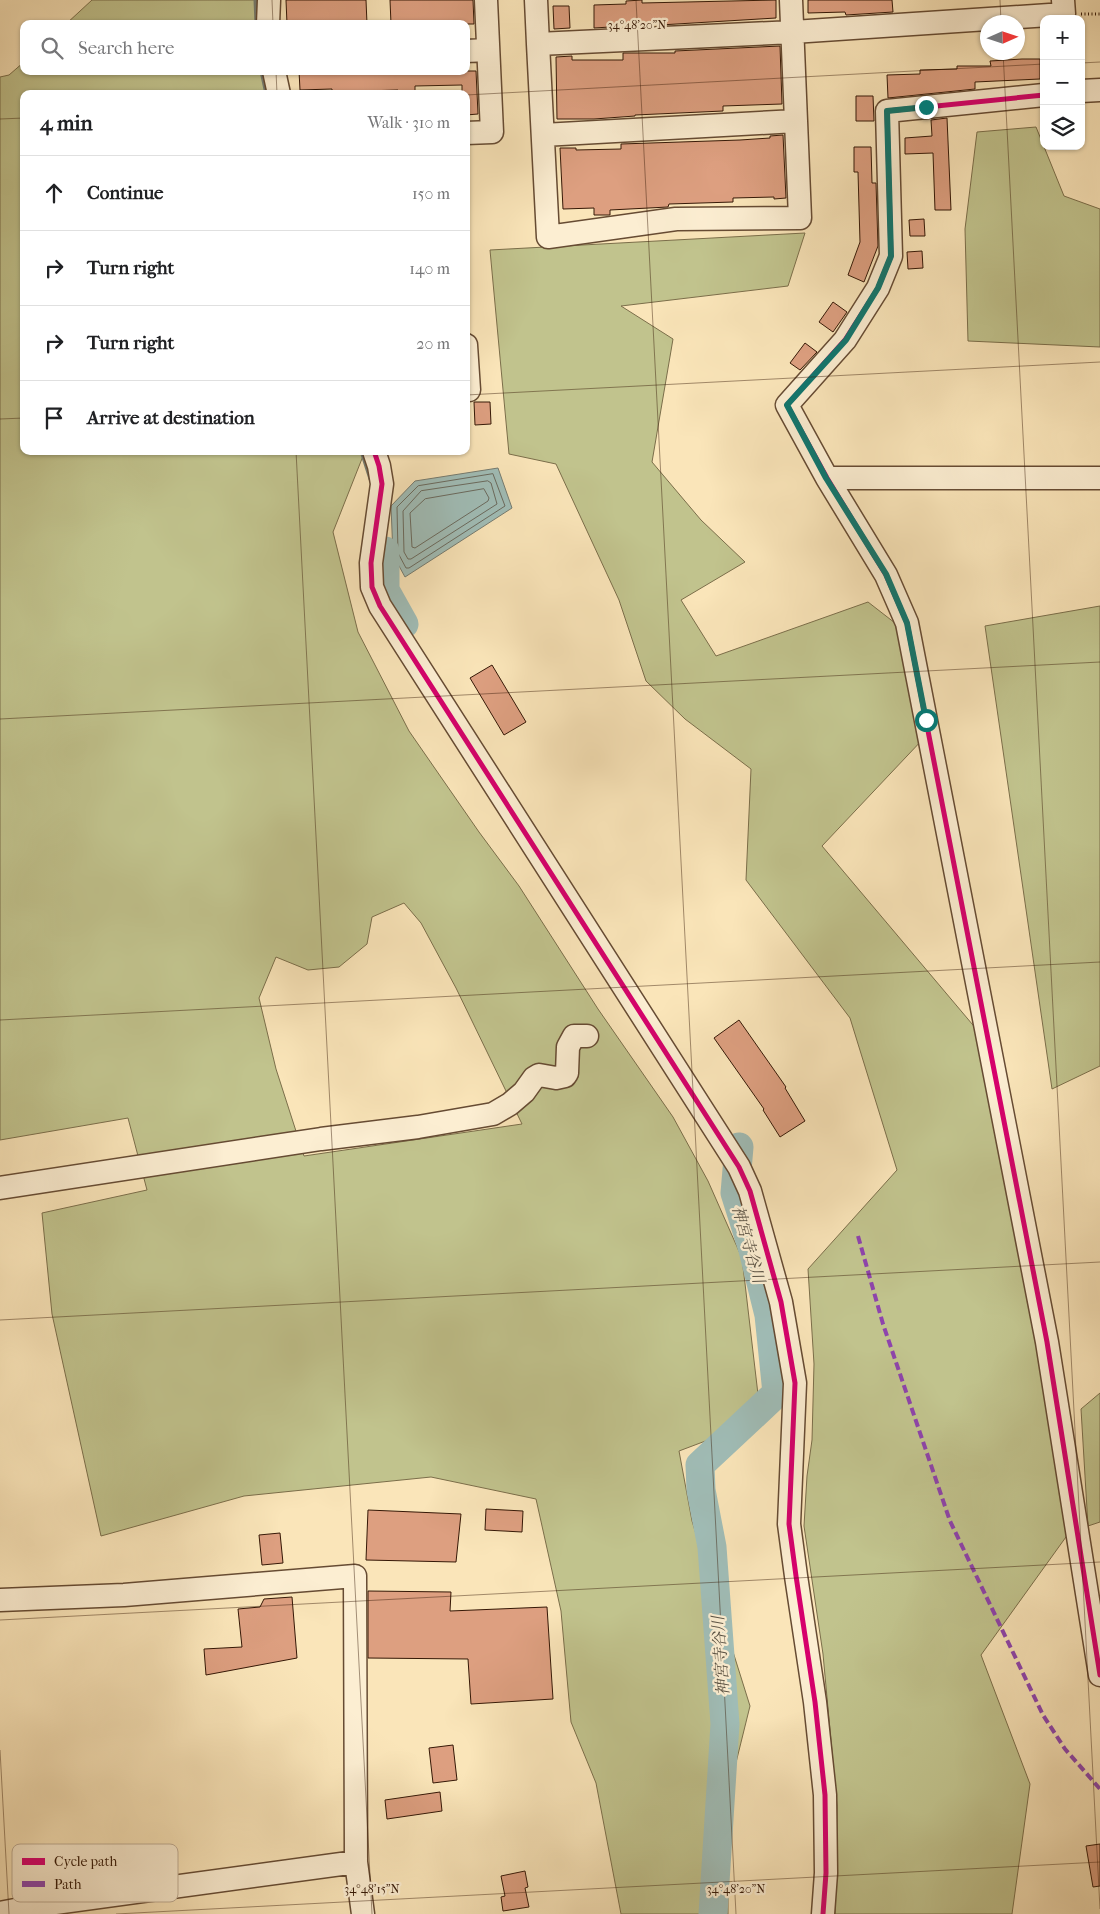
<!DOCTYPE html>
<meta charset="utf-8">
<style>
body{margin:0;font-family:"IM FELL French Canon","Noto Serif JP",serif;background:#f2f2f2;color:#202124}
.controls{position:absolute;right:15px;top:15px;display:grid;overflow:hidden;border-radius:10px;box-shadow:0 1px 4px #0004}
.controls button{width:45px;height:45px;display:grid;place-items:center;padding:0;border:0;border-bottom:1px solid #e0e0e0;background:#fff;color:#202124;font:25px sans-serif}
.compass{position:absolute;left:980px;top:15px;width:45px;height:45px;border-radius:50%;background:#fff;box-shadow:0 1px 4px #0004;rotate:87deg}
.stop{position:absolute;width:15px;height:15px;margin:-11px;border:4px solid #0f766e;border-radius:50%;background:#fff}
.stop.end{background:#0f766e;border-color:#fff;box-shadow:0 1px 5px #0008}
.list{margin:0;padding:0;list-style:none}
h2{display:flex;justify-content:space-between;align-items:center;height:65px;margin:0;padding:0 20px;font-size:21px}
h2 small{font-size:16px;font-weight:400;color:#757577}
.list li{display:grid;grid-template-columns:32px 1fr auto;gap:15px;align-items:center;box-sizing:border-box;height:75px;padding:0 20px;border-top:1px solid #e0e0e0}
.list b{display:block;font-size:19px;white-space:nowrap}
.list em{font-size:16px;font-style:normal;color:#757577}
.icon{flex:none;width:28px;height:28px;fill:none;stroke:currentColor;stroke-width:2;stroke-linecap:round;stroke-linejoin:round}
.map{position:relative;flex:none;width:1100px;height:1914px;overflow:hidden}
.search{position:absolute;background:#fff;box-shadow:0 1px 4px #0004;left:20px;top:20px;width:450px;height:55px;display:flex;align-items:center;gap:12px;box-sizing:border-box;padding:0 18px;border-radius:10px;color:#757577;font-size:19px}
.panel{position:absolute;background:#fff;box-shadow:0 1px 4px #0004;left:20px;top:90px;width:450px;height:365px;border-radius:10px}
.map>svg:first-child{display:block}
</style>
<div class="map">
<svg width="1100" height="1914" viewBox="0 0 1100 1914">
<rect width="100%" height="100%" fill="#fae5b9"/>
<filter id="stains"><feTurbulence type="fractalNoise" baseFrequency=".004" numOctaves="4"/><feColorMatrix values="0 0 0 0 .2 0 0 0 0 .09 0 0 0 0 .02 0 0 0 .5 -.17"/></filter>
<radialGradient id="worn" r=".72"><stop offset=".6" stop-color="#630" stop-opacity="0"/><stop offset="1" stop-color="#630" stop-opacity=".3"/></radialGradient>
<path fill="#c1c38d" stroke="#7b6e4a" fill-rule="evenodd" d="M 92,0 L 263,0 L 260,24 L 66,24 Z
M 24,62 L 24,71 L 269,71 L 273,94 L 24,94 L 24,451 L 365,451 L 333,532 L 358,632 L 409,731 L 479,832 L 519,886 L 598,1009 L 673,1117 L 708,1181 L 742,1258 L 761,1420 L 679,1451 L 692,1521 L 750,1706 L 728,1795 L 728,1914 L 621,1914 L 596,1783 L 571,1722 L 561,1611 L 536,1499 L 431,1477 L 244,1496 L 101,1536 L 52,1314 L 42,1213 L 147,1190 L 128,1118 L 0,1140 L 0,77 L 9,75 ZM 404,903 L 421,923 L 456,988 L 522,1124 L 304,1156 L 276,1069 L 259,998 L 276,957 L 308,970 L 339,967 L 367,944 L 372,917 Z
M 1036,127 L 1064,196 L 1100,209 L 1100,347 L 968,341 L 965,229 L 977,132 Z
M 805,233 L 788,286 L 621,306 L 673,339 L 652,462 L 701,520 L 745,562 L 681,600 L 716,656 L 868,602 L 895,623 L 924,738 L 822,846 L 978,1031 L 1071,1530 L 981,1655 L 1030,1784 L 1012,1914 L 835,1914 L 837,1806 L 823,1654 L 804,1526 L 807,1476 L 812,1440 L 814,1364 L 808,1269 L 897,1170 L 850,1018 L 746,880 L 751,769 L 685,719 L 646,681 L 619,600 L 556,464 L 509,454 L 490,250 Z
M 1100,606 L 1100,1066 L 1052,1089 L 985,626 Z
M 1100,1393 L 1100,1522 L 1088,1526 L 1081,1409 Z"/>
<path fill="#a0bdb7" stroke="#757b70" d="M 498,468 L 512,508 L 405,577 L 393,555 L 391,506 L 415,481 Z"/>
<g fill="none" stroke-linecap="round" stroke-linejoin="round">
<path stroke="#6a6a5e" stroke-width="1" d="M 493,474 L 505,506 L 409,568 L 406,568 L 398,553 L 397,507 L 418,486 Z
M 488,481 L 491,483 L 497,504 L 411,559 L 408,559 L 404,552 L 403,511 L 421,491 Z
M 484,489 L 489,498 L 488,501 L 415,548 L 412,547 L 410,513 L 425,499 Z"/>
<path stroke="#757b70" stroke-width="5" d="M 256,0 L 257,24
M 262,71 L 267,94
M 362,451 L 371,479"/>
<path stroke="#a0bdb7" stroke-width="29" d="M 385,551 L 385,590 L 404,624
M 713,1914 L 725,1724 L 712,1547 L 701,1490 L 700,1465 L 777,1393 L 769,1315 L 753,1250 L 735,1193 L 739,1147"/>
</g>
<path fill="#dd9f80" stroke="#351806" d="M 286,0 L 366,0 L 367,24 L 287,24 Z
M 390,0 L 473,0 L 474,24 L 391,24 Z
M 642,0 L 642,3 L 776,0 L 776,18 L 660,25 L 659,22 L 610,24 L 610,27 L 594,28 L 594,5 L 626,4 L 626,1 Z
M 808,0 L 892,0 L 893,12 L 846,15 L 845,12 L 808,13 Z
M 553,6 L 569,6 L 570,28 L 554,29 Z
M 780,46 L 782,104 L 723,106 L 723,111 L 635,115 L 635,116 L 594,119 L 557,119 L 556,57 L 572,56 L 572,60 L 623,60 L 623,53 L 675,53 L 675,51 Z
M 1022,59 L 1040,59 L 1040,79 L 975,82 L 975,89 L 888,98 L 887,75 L 920,74 L 920,70 L 957,69 L 957,66 L 991,66 L 990,61 Z
M 299,71 L 476,71 L 478,114 L 466,115 L 466,94 L 462,94 L 462,85 L 415,86 L 415,94 L 398,94 L 398,90 L 332,92 L 332,89 L 300,90 Z
M 856,96 L 873,96 L 874,121 L 856,121 Z
M 947,118 L 951,210 L 935,210 L 933,153 L 905,154 L 905,138 L 932,136 L 931,120 Z
M 783,135 L 786,198 L 774,199 L 774,197 L 733,198 L 733,202 L 669,204 L 668,207 L 610,210 L 610,215 L 594,215 L 594,208 L 563,209 L 560,148 L 576,148 L 576,150 L 621,149 L 621,144 L 740,140 L 770,138 L 770,136 Z
M 854,147 L 871,147 L 872,183 L 876,183 L 878,246 L 864,282 L 848,275 L 860,242 L 858,172 L 854,172 Z
M 924,219 L 925,236 L 910,236 L 909,220 Z
M 922,251 L 923,268 L 908,269 L 907,252 Z
M 833,302 L 847,312 L 833,332 L 819,322 Z
M 805,343 L 817,352 L 800,370 L 790,363 Z
M 474,402 L 490,402 L 491,424 L 475,425 Z
M 492,665 L 526,722 L 504,735 L 470,678 Z
M 739,1020 L 786,1087 L 785,1088 L 805,1121 L 780,1137 L 763,1110 L 764,1109 L 714,1038 Z
M 486,1509 L 523,1511 L 522,1532 L 485,1530 Z
M 368,1510 L 461,1514 L 456,1562 L 366,1560 Z
M 280,1533 L 283,1563 L 262,1565 L 259,1535 Z
M 368,1591 L 451,1592 L 450,1611 L 547,1607 L 553,1699 L 471,1704 L 468,1659 L 368,1658 Z
M 292,1597 L 297,1658 L 206,1675 L 204,1649 L 242,1647 L 238,1609 L 260,1607 L 264,1599 Z
M 453,1745 L 457,1780 L 433,1783 L 429,1748 Z
M 440,1792 L 442,1811 L 387,1819 L 385,1800 Z
M 1100,1844 L 1100,1886 L 1093,1887 L 1086,1846 Z
M 525,1871 L 528,1887 L 525,1888 L 529,1907 L 503,1911 L 501,1897 L 505,1896 L 501,1876 Z"/>
<g fill="none" stroke-linecap="round" stroke-linejoin="round">
<g stroke="#664b33" stroke-width="25">
<path id="minor" d="M 536,0 L 538,44
M 268,24 L 269,0
M 466,51 L 488,50
M 274,71 L 279,94
M 1081,91 L 1100,90
M 1044,95 L 887,111 L 891,256 L 878,288 L 845,340 L 787,405 L 827,478 L 886,575 L 907,623 L 1047,1342 L 1100,1675
M 796,121 L 800,218 L 676,219 L 548,237 L 538,44 L 793,32 L 1064,14 L 1063,0
M 466,133 L 492,132 L 486,0
M 543,135 L 796,121 L 791,0
M 466,345 L 469,390 L 466,390
M 374,451 L 379,466 L 382,484 L 371,563 L 372,587 L 380,606 L 739,1167 L 750,1191 L 781,1302 L 795,1383 L 789,1524 L 796,1576 L 815,1702 L 825,1795 L 826,1873 L 823,1914
M 827,478 L 1100,478
M 0,1188 L 321,1139 L 418,1127 L 493,1114 L 510,1104 L 524,1092 L 534,1078 L 539,1075 L 556,1078 L 565,1076 L 567,1073 L 568,1047 L 574,1036 L 587,1036
M 0,1600 L 124,1595 L 355,1576 L 356,1862 L 363,1914
M 0,1913 L 41,1905 L 356,1862"/>
</g>
<path stroke="#351806" stroke-width="3" stroke-dasharray="1 2.5" stroke-linecap="butt" d="M 1081,14 L 1100,14"/>
<use href="#minor" stroke="#fceed2" stroke-width="22"/>
<path stroke="#8e44ad" stroke-width="4" stroke-dasharray="8 4" stroke-linecap="butt" d="M 858,1236 L 883,1324 L 950,1521 L 1043,1715 L 1065,1749 L 1100,1789"/>
<g stroke="#fceed2" stroke-width="8">
<path id="cycleway" d="M 1044,95 L 887,111 L 891,256 L 878,288 L 845,340 L 787,405 L 827,478 L 886,575 L 907,623 L 1047,1342 L 1100,1675
M 374,451 L 379,466 L 382,484 L 371,563 L 372,587 L 380,606 L 739,1167 L 750,1191 L 781,1302 L 795,1383 L 789,1524 L 796,1576 L 815,1702 L 825,1795 L 826,1873 L 823,1914"/>
</g>
<use href="#cycleway" stroke="#d6006c" stroke-width="5"/>
</g>
<g fill="none" stroke-linecap="round" stroke-linejoin="round">
<path stroke="#0f766e" stroke-width="6" d="M 926,720 L 907,623 L 886,574 L 826,478 L 787,405 L 846,340 L 878,288 L 891,256 L 887,111 L 926,107"/>
</g>
<path fill="none" stroke="#351806" stroke-width="1" stroke-opacity="0.45" d="M 272,0 L 273,24M 636,0 L 736,1914M 1000,0 L 1001,22M 1003,52 L 1100,1909M 1081,63 L 1100,62M 276,71 L 277,94M 466,95 L 1044,64M 0,119 L 24,118M 466,395 L 1100,362M 0,419 L 24,418M 296,451 L 372,1914M 0,719 L 1100,662M 0,1020 L 1100,962M 0,1320 L 1100,1262M 0,1620 L 1100,1562M 0,1750 L 9,1914M 116,1914 L 1100,1862"/>
<g text-anchor="middle" stroke-width="4.5" stroke-linejoin="round" paint-order="stroke">
<g font-size="16" font-style="italic" fill="#5a5244" stroke="#fceed2">
<text transform="translate(749 1244) rotate(74)" y="6">神宮寺谷川</text>
<text transform="translate(720 1656) rotate(-94)" y="6">神宮寺谷川</text>
</g>
</g>
<rect x="12" y="1844" width="166" height="58" rx="8" fill="#fceed2" stroke="#c0ae95" stroke-width="1"/>
<rect x="22" y="1858" width="23" height="7" fill="#d6006c"/>
<rect x="22" y="1881" width="23" height="6" fill="#8e44ad"/>
<g font-size="14" fill="#351806">
<text x="54" y="1866">Cycle path</text>
<text x="54" y="1889">Path</text>
</g>
<g font-size="12" text-anchor="middle" fill="#351806" stroke="#fceed2" stroke-width="4.5" stroke-linejoin="round" paint-order="stroke">
<text x="637" y="29">34°48'20"N</text>
<text x="372" y="1893">34°48'15"N</text>
<text x="736" y="1893">34°48'20"N</text>
</g>
<rect width="100%" height="100%" filter="url(#stains)"/>
<rect width="100%" height="100%" fill="url(#worn)"/>
</svg>
<div class="controls">
<button>+</button>
<button>−</button>
<button><svg class="icon" aria-label="layers" viewBox="0 0 24 24"><path d="M12 4l9 5-9 5-9-5zM3 14l9 5 9-5"/></svg></button>
</div>
<svg class="compass" viewBox="-18 -18 36 36"><path d="M0-13l5 13h-10z" fill="#e53935"/><path d="M0 13l5-13h-10z" fill="#757577"/></svg>
<div class="stop" style="left:926px;top:720px"></div>
<div class="stop end" style="left:926px;top:107px"></div>
<div class="search"><svg class="icon" aria-label="search" viewBox="0 0 24 24"><circle cx="10" cy="10" r="6"/><path d="M15 15l6 6"/></svg>Search here</div>
<section class="panel">
<h2>4 min<small>Walk · 310 m</small></h2>
<ul class="list">
<li><svg class="icon" aria-label="ahead" viewBox="0 0 24 24"><path d="M12 20V5M6 11l6-6 6 6"/></svg><div><b>Continue</b></div><em>150 m</em></li>
<li><svg class="icon" aria-label="right" viewBox="0 0 24 24"><path d="M7 20v-9h11M14 6l5 5-5 5"/></svg><div><b>Turn right</b></div><em>140 m</em></li>
<li><svg class="icon" aria-label="right" viewBox="0 0 24 24"><path d="M7 20v-9h11M14 6l5 5-5 5"/></svg><div><b>Turn right</b></div><em>20 m</em></li>
<li><svg class="icon" aria-label="arrive" viewBox="0 0 24 24"><path d="M6 21V4h12l-3 4 3 4H6"/></svg><div><b>Arrive at destination</b></div></li>
</ul>
</section>
</div>
